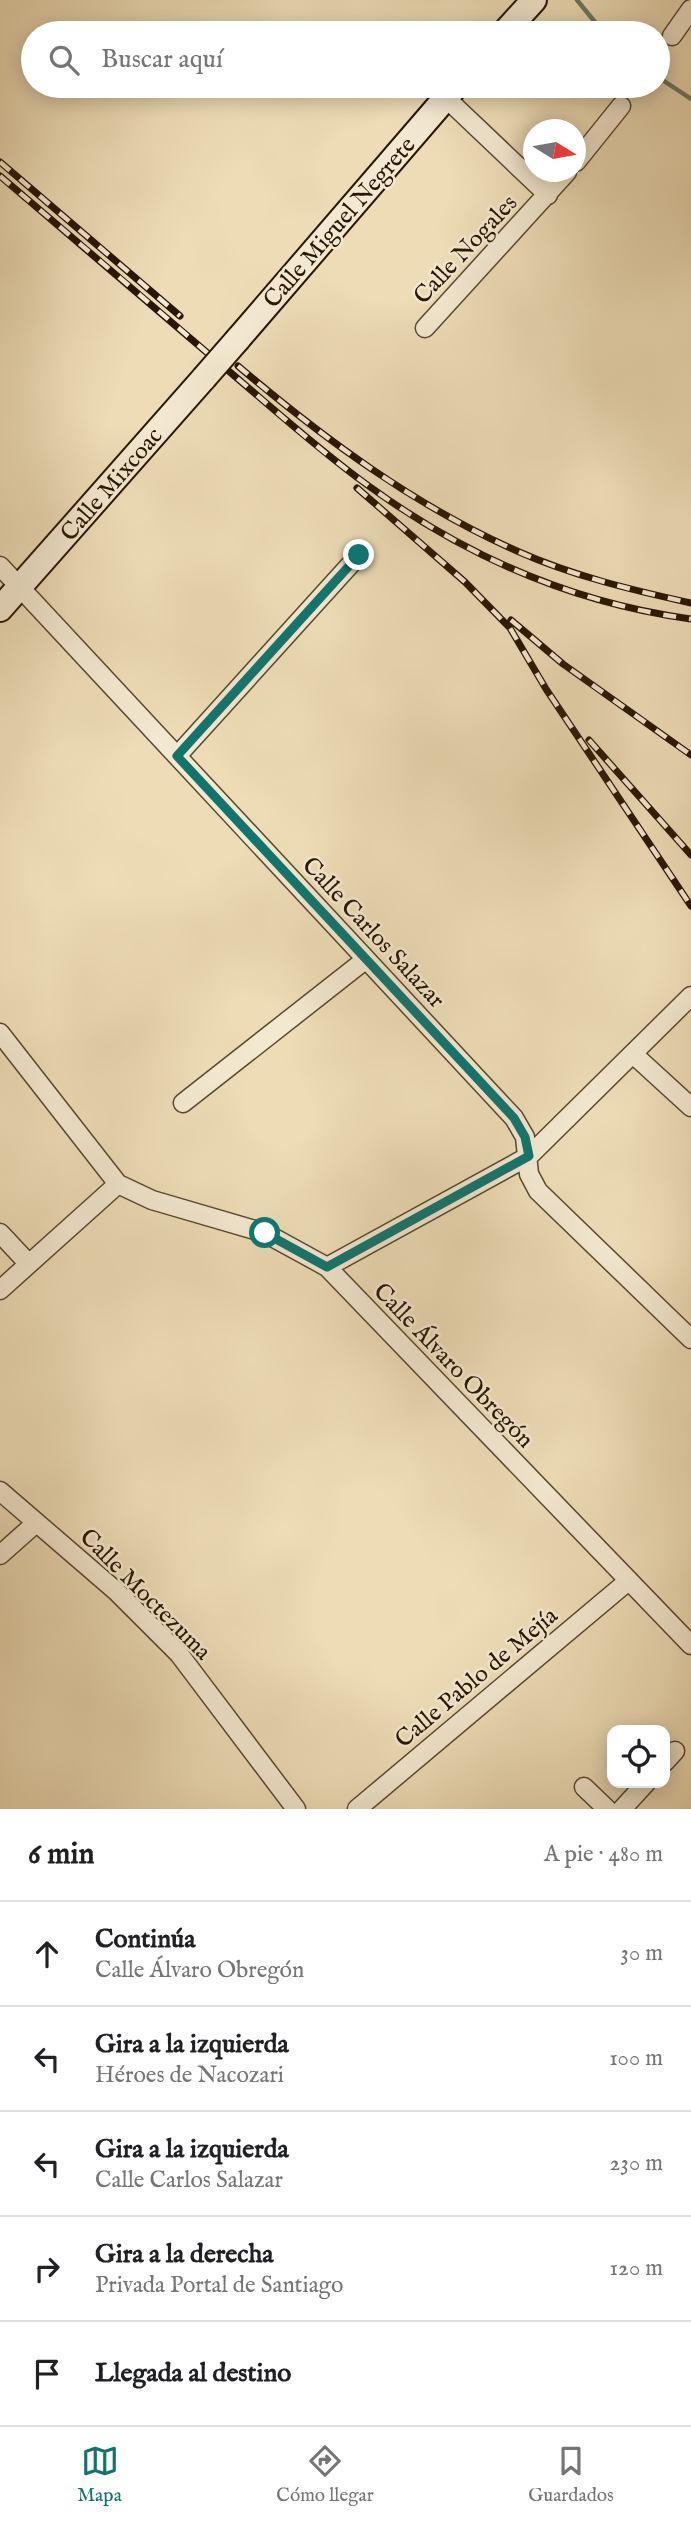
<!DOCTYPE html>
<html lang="es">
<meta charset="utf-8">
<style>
body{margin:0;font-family:"IM FELL English",serif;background:#f6f6f6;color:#202124}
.controls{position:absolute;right:21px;bottom:21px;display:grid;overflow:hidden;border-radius:14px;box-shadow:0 4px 18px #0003}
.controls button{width:63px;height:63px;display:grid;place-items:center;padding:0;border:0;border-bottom:2px solid #e0e0e0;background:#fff;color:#202124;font:35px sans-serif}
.compass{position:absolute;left:523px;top:119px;width:63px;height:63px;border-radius:50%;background:#fff;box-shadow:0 4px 18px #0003;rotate:101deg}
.stop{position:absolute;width:21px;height:21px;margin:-16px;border:5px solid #0f766e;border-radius:50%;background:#fff}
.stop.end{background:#0f766e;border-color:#fff;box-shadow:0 2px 7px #0008}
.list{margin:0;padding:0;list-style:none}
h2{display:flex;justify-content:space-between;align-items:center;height:91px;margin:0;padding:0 28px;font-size:30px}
h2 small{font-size:23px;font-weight:400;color:#757577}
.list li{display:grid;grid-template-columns:46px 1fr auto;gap:21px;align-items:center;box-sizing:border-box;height:105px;padding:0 28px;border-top:2px solid #e0e0e0}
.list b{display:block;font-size:26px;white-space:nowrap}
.list p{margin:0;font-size:23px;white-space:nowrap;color:#757577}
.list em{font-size:23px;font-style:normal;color:#757577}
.icon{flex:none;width:38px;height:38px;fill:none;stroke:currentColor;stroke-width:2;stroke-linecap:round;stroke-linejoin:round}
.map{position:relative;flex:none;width:691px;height:1809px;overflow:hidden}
.search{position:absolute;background:#fff;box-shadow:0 4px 18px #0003;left:21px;right:21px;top:21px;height:77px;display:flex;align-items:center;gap:18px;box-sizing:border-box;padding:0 24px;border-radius:38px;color:#757577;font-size:26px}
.sheet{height:616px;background:#fff}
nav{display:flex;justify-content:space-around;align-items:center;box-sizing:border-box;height:98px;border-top:2px solid #e0e0e0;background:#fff;font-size:19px;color:#757577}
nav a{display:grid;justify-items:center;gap:4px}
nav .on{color:#0f766e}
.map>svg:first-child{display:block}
</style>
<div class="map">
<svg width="691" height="1809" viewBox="0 0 691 1809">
<rect width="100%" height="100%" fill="#eddcb6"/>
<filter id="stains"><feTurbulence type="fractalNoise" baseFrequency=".00286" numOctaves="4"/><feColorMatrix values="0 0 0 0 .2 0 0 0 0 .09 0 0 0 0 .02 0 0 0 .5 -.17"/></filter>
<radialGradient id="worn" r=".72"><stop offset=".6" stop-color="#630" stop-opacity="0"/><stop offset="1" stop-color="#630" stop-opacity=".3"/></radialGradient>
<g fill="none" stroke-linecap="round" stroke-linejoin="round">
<path stroke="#6c7a66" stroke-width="4.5" d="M 577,0 L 604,33
M 658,77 L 691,99"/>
<g stroke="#59482e" stroke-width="21">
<path id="street" d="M 672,36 L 691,9
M 446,98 L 548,195
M 576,162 L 621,106
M 425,328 L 567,172
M 0,566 L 514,1118 L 525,1137 L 529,1174 L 538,1191 L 691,1339
M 177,756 L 359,555
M 0,1033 L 118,1184 L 152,1200 L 265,1233 L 327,1267 L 691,1645
M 633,1054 L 691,1107
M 183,1103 L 365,960
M 0,1233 L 28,1263
M 327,1267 L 529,1156 L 691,996
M 0,1290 L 118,1184
M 0,1491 L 116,1591 L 179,1654 L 296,1809
M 0,1555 L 36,1523
M 665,1762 L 675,1751
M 584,1787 L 607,1809
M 357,1809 L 627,1582
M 622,1809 L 646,1783"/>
</g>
<g stroke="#281600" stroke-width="28">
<path id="secondary" d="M 504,33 L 534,0
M 238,339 L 456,86
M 0,609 L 204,378"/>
</g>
<use href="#street" stroke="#f3e8d0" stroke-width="18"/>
<use href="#secondary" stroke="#f3e8d0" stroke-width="24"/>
<g stroke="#281600" stroke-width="7">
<path id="rail" d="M 0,162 L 180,316
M 0,176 C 73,238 146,300 218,362 C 267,403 315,447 366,484 C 463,555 572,603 691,619
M 238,366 C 323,438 415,506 517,551 C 573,576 632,590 691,603
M 357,488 L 465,582 L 510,628 L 546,689 L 691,906
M 511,620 L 563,664 L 691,755
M 589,740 L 691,855"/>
</g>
<use href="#rail" stroke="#f3e8d0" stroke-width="4.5" stroke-dasharray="13" stroke-linecap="butt"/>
<g stroke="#281600" stroke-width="28" stroke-linecap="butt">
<path id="secondary-bridge" d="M 204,378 L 238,339"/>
</g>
<use href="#secondary-bridge" stroke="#f3e8d0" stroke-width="24"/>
</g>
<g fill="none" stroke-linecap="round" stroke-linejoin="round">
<path stroke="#0f766e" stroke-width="9" d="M 265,1233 L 327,1267 L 529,1156 L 525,1137 L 514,1118 L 177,756 L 359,555"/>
</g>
<g text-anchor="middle" stroke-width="5" stroke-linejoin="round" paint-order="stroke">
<g font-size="24" fill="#281600" stroke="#f3e8d0">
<text transform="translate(339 222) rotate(-49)" y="8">Calle Miguel Negrete</text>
<text transform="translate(465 249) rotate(-47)" y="8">Calle Nogales</text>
<text transform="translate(111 484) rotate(-49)" y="8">Calle Mixcoac</text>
<text transform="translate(374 932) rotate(47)" y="8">Calle Carlos Salazar</text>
<text transform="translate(454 1365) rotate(46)" y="8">Calle Álvaro Obregón</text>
<text transform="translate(146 1594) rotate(45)" y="8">Calle Moctezuma</text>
<text transform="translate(476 1677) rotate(-40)" y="8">Calle Pablo de Mejía</text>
</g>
</g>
<rect width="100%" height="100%" filter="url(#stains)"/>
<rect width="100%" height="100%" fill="url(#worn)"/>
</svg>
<div class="controls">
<button><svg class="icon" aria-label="locate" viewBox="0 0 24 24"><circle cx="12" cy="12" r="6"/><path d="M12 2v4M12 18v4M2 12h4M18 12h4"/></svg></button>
</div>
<svg class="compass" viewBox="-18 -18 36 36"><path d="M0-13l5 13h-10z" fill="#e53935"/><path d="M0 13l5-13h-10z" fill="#757577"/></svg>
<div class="stop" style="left:265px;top:1233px"></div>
<div class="stop end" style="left:359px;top:555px"></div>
<div class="search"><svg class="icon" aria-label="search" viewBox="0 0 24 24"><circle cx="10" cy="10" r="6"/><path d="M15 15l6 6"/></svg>Buscar aquí</div>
</div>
<section class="sheet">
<h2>6 min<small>A pie · 480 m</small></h2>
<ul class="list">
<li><svg class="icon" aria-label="ahead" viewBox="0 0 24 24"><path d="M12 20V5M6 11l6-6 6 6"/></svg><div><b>Continúa</b><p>Calle Álvaro Obregón</p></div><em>30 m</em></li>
<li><svg class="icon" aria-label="left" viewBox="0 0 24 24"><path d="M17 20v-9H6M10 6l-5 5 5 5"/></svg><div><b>Gira a la izquierda</b><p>Héroes de Nacozari</p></div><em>100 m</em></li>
<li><svg class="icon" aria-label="left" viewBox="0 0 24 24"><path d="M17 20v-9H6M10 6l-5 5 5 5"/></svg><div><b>Gira a la izquierda</b><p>Calle Carlos Salazar</p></div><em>230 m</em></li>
<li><svg class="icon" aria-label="right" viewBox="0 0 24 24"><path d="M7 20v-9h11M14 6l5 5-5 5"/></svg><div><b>Gira a la derecha</b><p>Privada Portal de Santiago</p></div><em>120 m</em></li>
<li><svg class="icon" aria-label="arrive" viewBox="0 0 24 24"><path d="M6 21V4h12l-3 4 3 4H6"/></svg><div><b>Llegada al destino</b></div></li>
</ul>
</section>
<nav>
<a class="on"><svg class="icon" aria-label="map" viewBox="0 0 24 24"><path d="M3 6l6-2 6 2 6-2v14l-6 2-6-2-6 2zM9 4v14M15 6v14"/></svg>Mapa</a>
<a><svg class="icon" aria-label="directions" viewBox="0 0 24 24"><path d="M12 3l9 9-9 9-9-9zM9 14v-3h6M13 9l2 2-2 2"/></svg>Cómo llegar</a>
<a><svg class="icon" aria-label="saved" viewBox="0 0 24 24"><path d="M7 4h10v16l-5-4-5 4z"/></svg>Guardados</a>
</nav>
